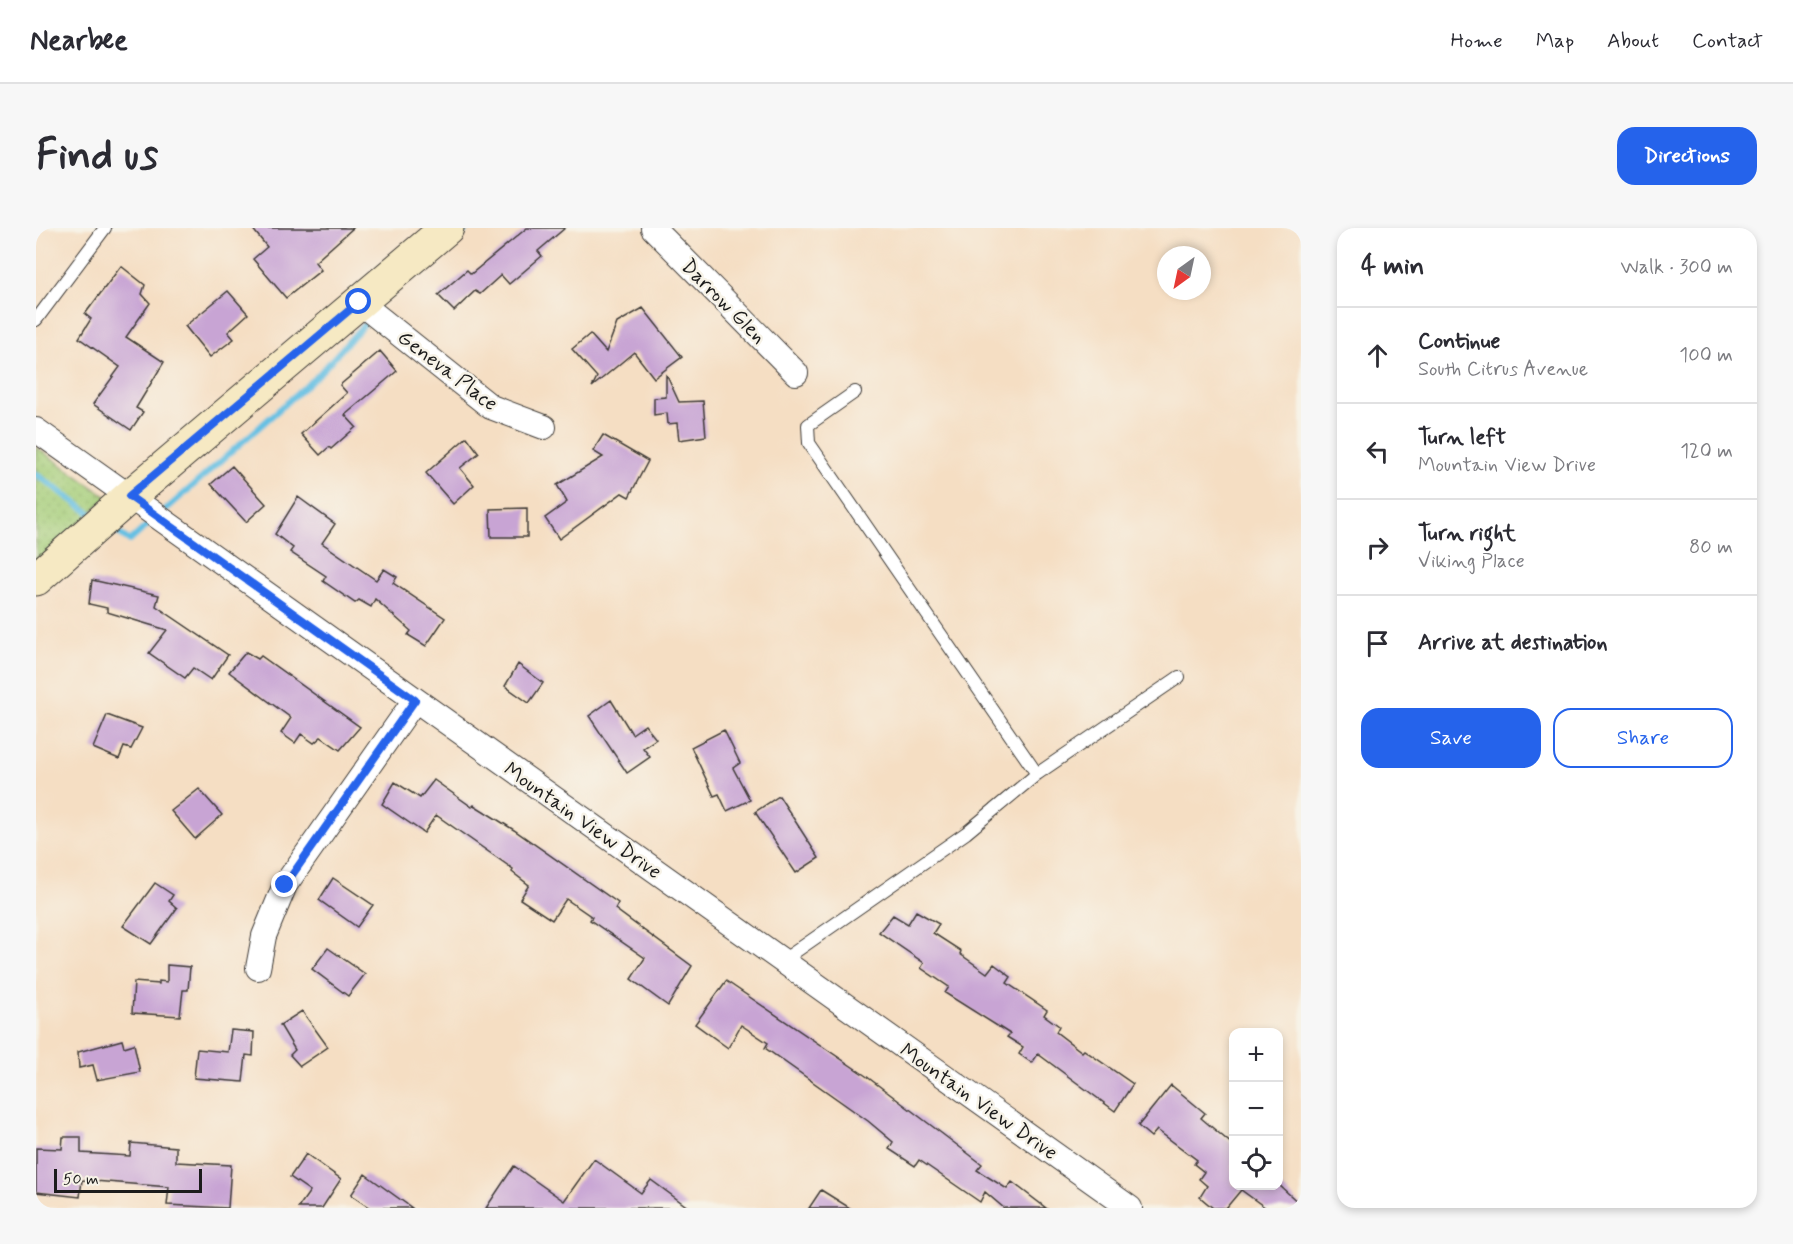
<!DOCTYPE html>
<meta charset="utf-8">
<style>
body{margin:0;font-family:Mynerve,sans-serif;background:#f7f7f7;color:#2b2b33}
.controls{position:absolute;right:18px;bottom:18px;display:grid;overflow:hidden;border-radius:12px;box-shadow:0 3px 9px #0003}
.controls button{width:54px;height:54px;display:grid;place-items:center;padding:0;border:0;border-bottom:2px solid #e1e1e2;background:#fff;color:#2b2b33;font:30px sans-serif}
.compass{position:absolute;left:1121px;top:18px;width:54px;height:54px;border-radius:50%;background:#fff;box-shadow:0 3px 9px #0003;rotate:213deg}
.scale{position:absolute;left:18px;bottom:15px;width:148px;box-sizing:border-box;padding-left:6px;border:3px solid #1c1c1c;border-top:0;font-size:16px;line-height:21px;white-space:nowrap;color:#1c1c1c;-webkit-text-stroke:4px #f7f3e8;paint-order:stroke}
.stop{position:absolute;width:18px;height:18px;margin:-14px;border:4px solid #2563eb;border-radius:50%;background:#fff}
.stop.end{background:#2563eb;border-color:#fff;box-shadow:0 2px 6px #0008}
.list{margin:0;padding:0;list-style:none}
h2{display:flex;justify-content:space-between;align-items:center;height:78px;margin:0;padding:0 24px;font-size:26px}
h2 small{font-size:20px;font-weight:400;color:#7c7c81}
.list li{display:grid;grid-template-columns:39px 1fr auto;gap:18px;align-items:center;box-sizing:border-box;height:96px;padding:0 24px;border-top:2px solid #e1e1e2}
.list b{display:block;font-size:22px;white-space:nowrap}
.list p{margin:0;font-size:20px;white-space:nowrap;color:#7c7c81}
.list em{font-size:20px;font-style:normal;color:#7c7c81}
.actions{display:flex;gap:12px;padding:18px 24px}
.actions a{flex:1;padding:14px 0;border:2px solid #2563eb;border-radius:18px;text-align:center;font-size:21px;color:#2563eb}
.actions .main{background:#2563eb;color:#fff}
.icon{flex:none;width:33px;height:33px;fill:none;stroke:currentColor;stroke-width:2;stroke-linecap:round;stroke-linejoin:round}
.map{position:relative;flex:none;width:1265px;height:980px;overflow:hidden;border-radius:18px}
header{display:flex;align-items:center;gap:36px;box-sizing:border-box;height:84px;padding:0 30px;background:#fff;border-bottom:2px solid #e1e1e2}
header strong{font-size:28px}
nav{display:flex;gap:33px;margin-inline-start:auto;font-size:21px}
.intro{display:flex;align-items:center;justify-content:space-between;box-sizing:border-box;height:144px;padding:0 36px}
h1{margin:0;font-size:42px}
.button{padding:15px 27px;border-radius:18px;background:#2563eb;color:#fff;font-size:21px;font-weight:700}
main{display:flex;gap:36px;padding:0 36px}
aside{flex:1;background:#fff;border-radius:18px;box-shadow:0 3px 9px #0003}
.map>svg:first-child{display:block}
</style>
<header>
<strong>Nearbee</strong>
<nav><a>Home</a><a>Map</a><a>About</a><a>Contact</a></nav>
</header>
<div class="intro"><h1>Find us</h1><a class="button">Directions</a></div>
<main>
<div class="map">
<svg width="1265" height="980" viewBox="0 0 1265 980">
<defs>
<pattern id="grass-dots" width="8" height="8" patternUnits="userSpaceOnUse" patternTransform="scale(1.5)"><rect width="8" height="8" fill="#a6ce7a"/><path d="M2 2h.1M6 6h.1" fill="none" stroke="#8eb069" stroke-width="1.8" stroke-linecap="round"/></pattern>
</defs>
<rect width="100%" height="100%" fill="#f7f3e8"/>
<filter id="ink" filterUnits="userSpaceOnUse"><feTurbulence type="fractalNoise" baseFrequency=".0167" numOctaves="2"/><feDisplacementMap in="SourceGraphic" scale="12" xChannelSelector="R" yChannelSelector="G"/><feConvolveMatrix kernelMatrix="1 2 1 2 8 2 1 2 1" color-interpolation-filters="sRGB"/></filter>
<filter id="wash" filterUnits="userSpaceOnUse"><feTurbulence type="fractalNoise" baseFrequency=".008" numOctaves="4" result="noise"/><feDisplacementMap in="SourceGraphic" scale="24" xChannelSelector="R" yChannelSelector="G"/><feGaussianBlur stdDeviation="1.35" result="paint"/><feColorMatrix in="noise" values="0 0 0 0 0 0 0 0 0 0 0 0 0 0 0 0 0 1.4 0 .05"/><feComposite in="paint" operator="in"/></filter>
<g filter="url(#wash)">
<rect width="100%" height="100%" fill="#f5dec3"/>
<path fill="url(#grass-dots)" stroke="#61754b" stroke-width="1.5" d="M 0,219 L 71,269 L 0,336 Z"/>
<g fill="none" stroke-linecap="round" stroke-linejoin="round">
<path stroke="#65c0e3" stroke-width="6" d="M 420,10 L 432,0
M 0,246 L 58,288
M 125,286 L 281,148 L 334,90
M 74,299 L 94,313 L 117,292"/>
</g>
<g id="blocks">
<path fill="#c8a4d4" d="M 216,0 L 317,0 L 279,34 L 285,42 L 250,70 L 217,31 L 231,19 Z
M 491,0 L 529,0 L 502,23 L 506,28 L 473,56 L 465,47 L 444,66 L 439,63 L 418,83 L 402,67 L 431,42 L 435,46 Z
M 85,38 L 109,57 L 106,66 L 114,75 L 90,109 L 128,134 L 100,180 L 107,184 L 95,202 L 57,176 L 84,139 L 43,110 L 55,91 L 49,86 Z
M 192,63 L 212,86 L 192,104 L 198,111 L 174,129 L 149,98 Z
M 607,80 L 646,129 L 618,150 L 598,124 L 556,159 L 561,149 L 536,121 L 554,106 L 570,124 L 581,95 Z
M 344,123 L 361,143 L 309,187 L 320,199 L 295,221 L 293,219 L 284,227 L 265,206 L 311,165 L 304,157 Z
M 630,146 L 643,174 L 667,173 L 670,208 L 643,212 L 641,195 L 632,196 L 631,185 L 618,187 L 618,170 L 630,169 Z
M 567,207 L 612,233 L 593,269 L 586,265 L 523,311 L 509,290 L 531,274 L 521,257 L 567,229 L 557,223 Z
M 431,209 L 443,225 L 424,240 L 438,257 L 417,276 L 390,245 Z
M 196,238 L 230,276 L 210,294 L 175,256 Z
M 262,269 L 299,296 L 286,315 L 340,352 L 348,341 L 361,349 L 357,355 L 409,390 L 390,418 L 372,407 L 375,403 L 339,371 L 335,379 L 323,372 L 319,375 L 287,353 L 290,348 L 254,324 L 257,320 L 239,306 Z
M 491,280 L 491,309 L 455,309 L 454,281 Z
M 56,352 L 123,367 L 120,378 L 192,427 L 175,452 L 157,440 L 149,450 L 113,425 L 131,402 L 71,384 L 71,380 L 53,376 Z
M 210,424 L 222,431 L 225,428 L 324,499 L 304,522 L 285,509 L 278,515 L 265,506 L 259,515 L 245,505 L 255,490 L 193,444 Z
M 482,436 L 507,455 L 493,475 L 469,458 Z
M 575,472 L 596,506 L 609,497 L 620,511 L 607,520 L 614,529 L 591,545 L 553,488 Z
M 71,487 L 106,500 L 95,521 L 88,519 L 83,531 L 57,520 Z
M 688,502 L 704,535 L 697,540 L 714,572 L 691,583 L 683,566 L 678,568 L 655,519 Z
M 398,552 L 436,579 L 438,577 L 478,602 L 582,675 L 579,681 L 656,738 L 632,778 L 595,751 L 609,730 L 554,692 L 556,689 L 530,671 L 516,692 L 484,671 L 493,657 L 476,644 L 477,641 L 400,587 L 388,605 L 346,576 L 359,554 L 384,570 Z
M 163,561 L 186,587 L 159,611 L 135,583 Z
M 743,568 L 783,630 L 760,645 L 719,584 Z
M 297,650 L 337,677 L 321,699 L 283,672 Z
M 119,655 L 137,667 L 133,673 L 141,680 L 115,716 L 87,698 Z
M 880,683 L 903,696 L 897,705 L 925,723 L 924,726 L 951,745 L 958,736 L 975,749 L 971,755 L 1011,782 L 1008,787 L 1023,798 L 1020,804 L 1046,824 L 1048,822 L 1097,856 L 1079,883 L 1002,826 L 996,835 L 983,826 L 987,819 L 971,809 L 974,806 L 909,765 L 913,759 L 885,740 L 888,735 L 843,704 L 857,687 L 872,696 Z
M 292,720 L 329,746 L 312,768 L 276,741 Z
M 131,737 L 154,739 L 152,762 L 147,762 L 144,788 L 96,785 L 98,754 L 123,756 L 123,753 L 131,754 Z
M 690,753 L 830,848 L 946,936 L 941,942 L 971,961 L 976,954 L 1010,980 L 968,980 L 949,964 L 944,974 L 883,932 L 879,938 L 853,921 L 857,914 L 832,893 L 729,820 L 732,815 L 705,797 L 692,820 L 659,796 Z
M 266,783 L 292,819 L 264,838 L 254,827 L 259,822 L 244,797 Z
M 195,802 L 218,804 L 217,828 L 210,827 L 207,854 L 158,850 L 161,821 L 192,824 Z
M 86,812 L 88,819 L 98,816 L 104,844 L 61,852 L 57,837 L 43,840 L 42,824 Z
M 1135,857 L 1169,885 L 1165,890 L 1197,917 L 1197,957 L 1243,957 L 1265,977 L 1265,980 L 1230,980 L 1205,962 L 1190,980 L 1177,980 L 1164,969 L 1171,958 L 1163,951 L 1168,944 L 1158,936 L 1161,932 L 1121,902 L 1115,909 L 1102,898 Z
M 27,909 L 45,909 L 45,925 L 94,928 L 95,915 L 140,919 L 140,934 L 195,937 L 192,980 L 131,977 L 133,959 L 46,952 L 44,969 L 0,964 L 0,920 L 26,921 Z
M 270,926 L 305,951 L 286,980 L 262,980 L 274,963 L 254,949 Z
M 558,931 L 605,965 L 615,952 L 653,980 L 450,980 L 478,938 L 528,973 Z
M 329,946 L 376,980 L 334,980 L 315,967 Z
M 785,962 L 814,980 L 773,980 Z"/>
</g>
</g>
<g filter="url(#ink)">
<use href="#blocks" fill-opacity="0" stroke="#3d3935" stroke-width="1.5"/>
<g fill="none" stroke-linecap="round" stroke-linejoin="round">
<g stroke="#3d3935" stroke-width="14">
<path id="lane" d="M 0,92 L 69,0
M 819,164 L 772,197 L 773,215 L 1001,546
M 746,733 L 930,605 L 1001,546 L 1143,449"/>
</g>
<g stroke="#3d3935" stroke-width="26">
<path id="street" d="M 617,0 L 760,145
M 323,74 L 455,179 L 508,199
M 0,202 L 1094,980
M 222,740 L 228,708 L 249,657 L 379,472"/>
</g>
<g stroke="#3d3935" stroke-width="35">
<path id="secondary" d="M 0,351 L 93,269 L 411,0"/>
</g>
<use href="#lane" stroke="#fff" stroke-width="12"/>
<use href="#street" stroke="#fff" stroke-width="24"/>
<use href="#secondary" stroke="#f6e9c3" stroke-width="33"/>
</g>
</g>
<g fill="none" stroke-linecap="round" stroke-linejoin="round" filter="url(#ink)">
<path stroke="#2563eb" stroke-width="8" d="M 249,657 L 379,472 L 93,268 L 323,74"/>
</g>
<g text-anchor="middle" stroke-width="5" stroke-linejoin="round" paint-order="stroke">
<g font-size="21" fill="#1c1c1c" stroke="#f7f3e8">
<text transform="translate(688 73) rotate(45)" y="7">Darrow Glen</text>
<text transform="translate(412 142) rotate(37)" y="7">Geneva Place</text>
<text transform="translate(547 592) rotate(35)" y="7">Mountain View Drive</text>
<text transform="translate(943 873) rotate(35)" y="7">Mountain View Drive</text>
</g>
</g>
</svg>
<div class="controls">
<button>+</button>
<button>−</button>
<button><svg class="icon" aria-label="locate" viewBox="0 0 24 24"><circle cx="12" cy="12" r="6"/><path d="M12 2v4M12 18v4M2 12h4M18 12h4"/></svg></button>
</div>
<svg class="compass" viewBox="-18 -18 36 36"><path d="M0-13l5 13h-10z" fill="#e53935"/><path d="M0 13l5-13h-10z" fill="#7c7c81"/></svg>
<div class="scale">50 m</div>
<div class="stop" style="left:323px;top:74px"></div>
<div class="stop end" style="left:249px;top:657px"></div>
</div>
<aside>
<h2>4 min<small>Walk · 300 m</small></h2>
<ul class="list">
<li><svg class="icon" aria-label="ahead" viewBox="0 0 24 24"><path d="M12 20V5M6 11l6-6 6 6"/></svg><div><b>Continue</b><p>South Citrus Avenue</p></div><em>100 m</em></li>
<li><svg class="icon" aria-label="left" viewBox="0 0 24 24"><path d="M17 20v-9H6M10 6l-5 5 5 5"/></svg><div><b>Turn left</b><p>Mountain View Drive</p></div><em>120 m</em></li>
<li><svg class="icon" aria-label="right" viewBox="0 0 24 24"><path d="M7 20v-9h11M14 6l5 5-5 5"/></svg><div><b>Turn right</b><p>Viking Place</p></div><em>80 m</em></li>
<li><svg class="icon" aria-label="arrive" viewBox="0 0 24 24"><path d="M6 21V4h12l-3 4 3 4H6"/></svg><div><b>Arrive at destination</b></div></li>
</ul>
<div class="actions"><a class="main">Save</a><a>Share</a></div>
</aside>
</main>
